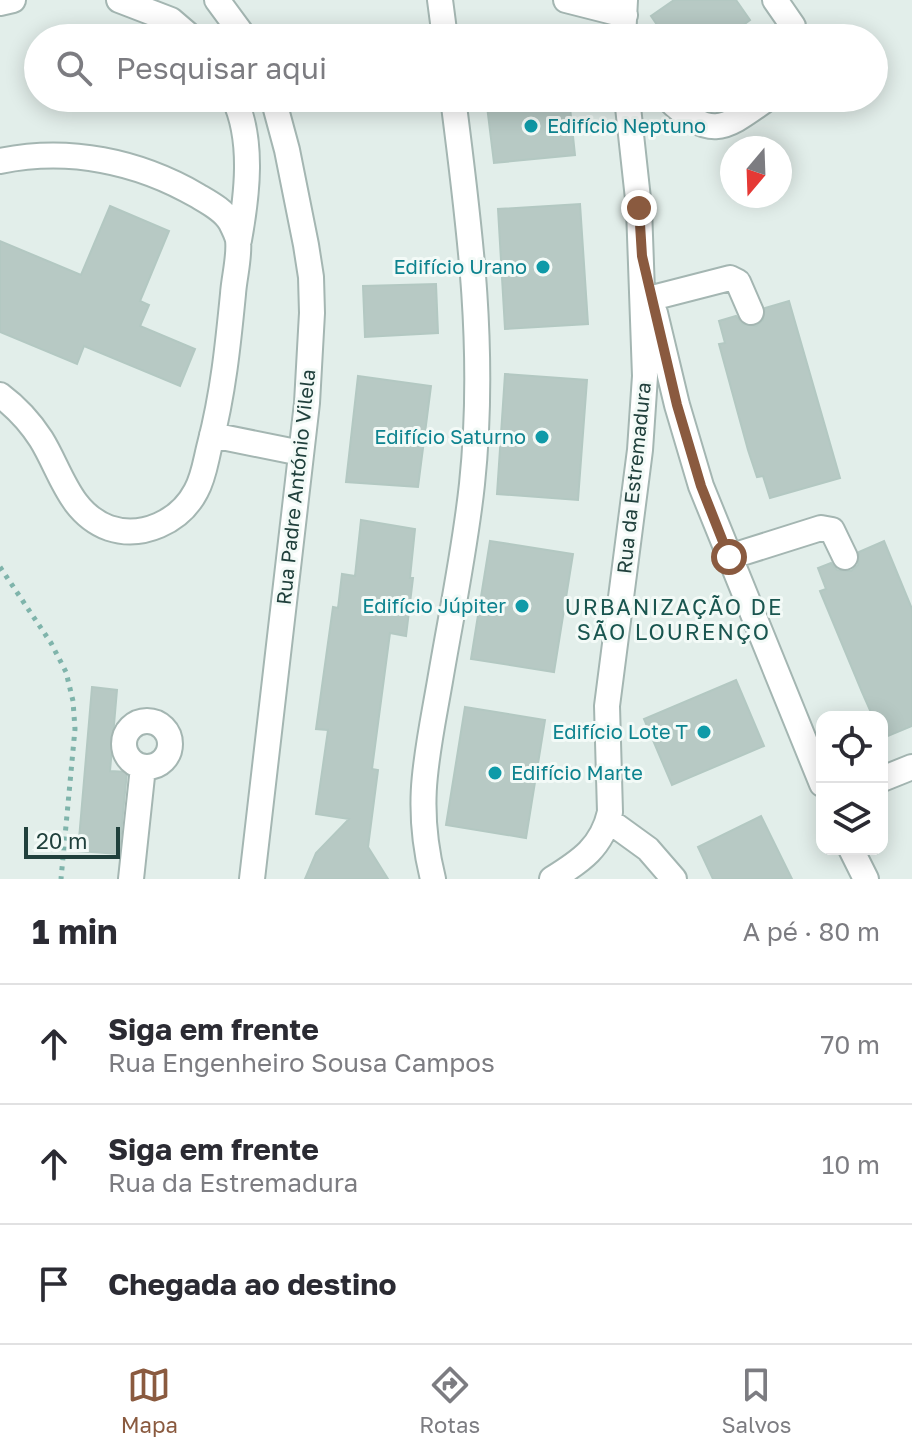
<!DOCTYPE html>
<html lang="pt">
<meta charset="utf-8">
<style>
body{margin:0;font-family:"Golos Text",sans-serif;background:#f2f2f3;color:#2b2b33}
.controls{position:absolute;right:24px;bottom:24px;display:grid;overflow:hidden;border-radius:16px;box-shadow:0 4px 20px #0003}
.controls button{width:72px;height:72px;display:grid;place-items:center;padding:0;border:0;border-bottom:2px solid #e1e1e2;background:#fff;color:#2b2b33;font:40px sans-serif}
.compass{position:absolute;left:720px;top:136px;width:72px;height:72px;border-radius:50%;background:#fff;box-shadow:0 4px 20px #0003;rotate:199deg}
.scale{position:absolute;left:24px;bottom:20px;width:96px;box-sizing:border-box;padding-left:8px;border:4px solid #20403c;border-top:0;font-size:22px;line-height:28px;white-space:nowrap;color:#20403c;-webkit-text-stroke:6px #f3faf7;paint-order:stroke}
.stop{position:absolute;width:24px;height:24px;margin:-18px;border:6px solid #8a5a3f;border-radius:50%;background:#fff}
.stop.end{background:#8a5a3f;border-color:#fff;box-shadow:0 2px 8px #0008}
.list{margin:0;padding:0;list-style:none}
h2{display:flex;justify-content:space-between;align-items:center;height:104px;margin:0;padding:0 32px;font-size:34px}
h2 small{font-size:26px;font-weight:400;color:#7c7c81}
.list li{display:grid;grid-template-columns:52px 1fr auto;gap:24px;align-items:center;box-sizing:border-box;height:120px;padding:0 32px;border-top:2px solid #e1e1e2}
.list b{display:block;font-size:30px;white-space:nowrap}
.list p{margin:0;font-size:26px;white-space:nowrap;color:#7c7c81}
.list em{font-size:26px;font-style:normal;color:#7c7c81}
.icon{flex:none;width:44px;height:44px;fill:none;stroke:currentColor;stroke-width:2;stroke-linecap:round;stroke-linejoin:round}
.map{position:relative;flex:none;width:912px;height:879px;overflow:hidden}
.search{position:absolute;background:#fff;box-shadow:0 4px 20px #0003;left:24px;right:24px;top:24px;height:88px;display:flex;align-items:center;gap:20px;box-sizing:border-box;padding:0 28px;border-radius:44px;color:#7c7c81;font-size:30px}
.sheet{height:464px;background:#fff}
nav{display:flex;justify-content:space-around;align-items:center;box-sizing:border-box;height:112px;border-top:2px solid #e1e1e2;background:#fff;font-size:22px;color:#7c7c81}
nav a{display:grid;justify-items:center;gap:4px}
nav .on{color:#8a5a3f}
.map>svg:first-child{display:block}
</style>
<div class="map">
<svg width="912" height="879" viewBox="0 0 912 879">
<rect width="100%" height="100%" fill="#e2eeea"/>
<path fill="#b7c9c4" stroke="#b3c8c2" stroke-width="2" d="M 674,0 L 736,0 L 750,20 L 726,38 L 666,38 L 651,16 Z
M 486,98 L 569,98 L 575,155 L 494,163 Z
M 580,204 L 588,324 L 505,329 L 498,209 Z
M 110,206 L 169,231 L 140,301 L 149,305 L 140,326 L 195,349 L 180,386 L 84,346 L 77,364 L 0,332 L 0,241 L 81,275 Z
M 436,284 L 438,333 L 365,337 L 363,286 Z
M 789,301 L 840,478 L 770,498 L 763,476 L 757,477 L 748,450 L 719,344 L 725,343 L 719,321 L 736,316 L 743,324 L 756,326 L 763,320 L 765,308 Z
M 505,374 L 587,380 L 578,500 L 497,494 Z
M 358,376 L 431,386 L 418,487 L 346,482 Z
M 361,520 L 415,529 L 410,578 L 413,578 L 406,636 L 390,633 L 372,769 L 378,770 L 368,847 L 388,879 L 305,879 L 316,853 L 349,819 L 316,814 L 328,730 L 316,729 L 333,607 L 338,608 L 342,574 L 355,576 Z
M 490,541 L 573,554 L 554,672 L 471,659 Z
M 884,541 L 912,609 L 912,726 L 888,736 L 882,717 L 873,717 L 862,692 L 820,591 L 826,589 L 818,568 L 831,563 L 837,570 L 851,571 L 858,565 L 859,552 Z
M 736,680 L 764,746 L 672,785 L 644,719 Z
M 92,687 L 117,690 L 110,771 L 127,772 L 119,854 L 78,851 Z
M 465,707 L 545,720 L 526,838 L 446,825 Z
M 761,816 L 792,879 L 713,879 L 698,847 Z"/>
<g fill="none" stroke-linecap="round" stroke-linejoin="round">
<g stroke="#a4b6b2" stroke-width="28">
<path id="minor" d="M 119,0 L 171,20 L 192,38
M 217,0 L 245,38
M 440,0 L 445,38
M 566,0 L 625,15
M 775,0 L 793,26
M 0,3 L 13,0
M 623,38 L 625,0
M 234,98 C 254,140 247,196 239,240
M 667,98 C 712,141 723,130 768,98
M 0,161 C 69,147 138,161 198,196 C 210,203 225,211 231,223 C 233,227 237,235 238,240 C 240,256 234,278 233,294 C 228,345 223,394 210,444 C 206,459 204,477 196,491 C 180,522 142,539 109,528 C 69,513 61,471 41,439 C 30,422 16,407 0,395
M 652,298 L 730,278 L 738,282 L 751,312
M 655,313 L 677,405 L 701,486 L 822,784
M 212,435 L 301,453
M 729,557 L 821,528 L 832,530 L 845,557
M124 744a23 23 0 1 1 46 0a23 23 0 1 1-46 0Z
M 882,779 L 912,767
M 608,820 L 648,849 L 674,879
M 851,849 L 866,879
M 131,879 L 143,767
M 252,879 L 307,403 L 312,313 L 311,277 L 306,245 L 287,150 L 273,98
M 433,879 C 414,803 427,756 440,681 C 451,616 465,550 472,484 C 486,351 470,230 453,98
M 552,879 C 581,861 602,847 610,812 L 607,706 L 640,450 L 645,376 L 639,208 L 627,98"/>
</g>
<path stroke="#7fb4ab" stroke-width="5" stroke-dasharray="4 6" stroke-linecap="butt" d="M 0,567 L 51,643 L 66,672 L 73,701 L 75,729 L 61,879"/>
<use href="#minor" stroke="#fff" stroke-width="24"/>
</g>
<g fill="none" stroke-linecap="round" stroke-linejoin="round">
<path stroke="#8a5a3f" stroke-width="10" d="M 639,208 L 642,256 L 677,405 L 701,486 L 729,557"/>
</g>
<g fill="#0f9aa8" stroke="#f3faf7" stroke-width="3">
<circle cx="531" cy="126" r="8"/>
<circle cx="543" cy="267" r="8"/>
<circle cx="542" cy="437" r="8"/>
<circle cx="522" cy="606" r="8"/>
<circle cx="704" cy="732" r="8"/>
<circle cx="495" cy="773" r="8"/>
</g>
<g text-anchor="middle" stroke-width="6" stroke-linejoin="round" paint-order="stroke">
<g font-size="20" fill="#0d838f" stroke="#f3faf7" text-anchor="end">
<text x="547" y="133" text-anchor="start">Edifício Neptuno</text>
<text x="527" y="274">Edifício Urano</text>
<text x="526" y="444">Edifício Saturno</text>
<text x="506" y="613">Edifício Júpiter</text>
<text x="688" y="739">Edifício Lote T</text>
<text x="511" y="780" text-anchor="start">Edifício Marte</text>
</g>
<g font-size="20" fill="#20403c" stroke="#f3faf7">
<text transform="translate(634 478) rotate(-84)" y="7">Rua da Estremadura</text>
<text transform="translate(296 487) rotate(-84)" y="7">Rua Padre António Vilela</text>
</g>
<g font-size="22" letter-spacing="2" fill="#19554f" stroke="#f3faf7">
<text x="674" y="615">URBANIZAÇÃO DE<tspan x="674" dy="25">SÃO LOURENÇO</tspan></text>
</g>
</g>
</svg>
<div class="controls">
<button><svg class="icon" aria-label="locate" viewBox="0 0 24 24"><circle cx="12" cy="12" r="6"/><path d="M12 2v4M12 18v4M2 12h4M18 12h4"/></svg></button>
<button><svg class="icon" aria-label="layers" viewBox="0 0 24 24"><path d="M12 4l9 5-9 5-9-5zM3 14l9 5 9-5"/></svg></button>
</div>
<svg class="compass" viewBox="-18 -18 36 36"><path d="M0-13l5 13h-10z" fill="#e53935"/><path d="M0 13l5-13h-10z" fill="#7c7c81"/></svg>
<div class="scale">20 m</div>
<div class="stop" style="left:729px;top:557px"></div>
<div class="stop end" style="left:639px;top:208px"></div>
<div class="search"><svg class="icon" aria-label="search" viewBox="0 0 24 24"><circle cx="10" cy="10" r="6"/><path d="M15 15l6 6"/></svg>Pesquisar aqui</div>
</div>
<section class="sheet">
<h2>1 min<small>A pé · 80 m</small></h2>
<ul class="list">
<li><svg class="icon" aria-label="ahead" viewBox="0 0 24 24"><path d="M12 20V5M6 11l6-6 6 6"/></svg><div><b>Siga em frente</b><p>Rua Engenheiro Sousa Campos</p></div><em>70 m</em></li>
<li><svg class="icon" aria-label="ahead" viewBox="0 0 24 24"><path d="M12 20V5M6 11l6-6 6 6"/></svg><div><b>Siga em frente</b><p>Rua da Estremadura</p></div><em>10 m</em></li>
<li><svg class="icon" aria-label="arrive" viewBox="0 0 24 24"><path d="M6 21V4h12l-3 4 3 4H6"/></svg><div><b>Chegada ao destino</b></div></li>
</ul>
</section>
<nav>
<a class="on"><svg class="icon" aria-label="map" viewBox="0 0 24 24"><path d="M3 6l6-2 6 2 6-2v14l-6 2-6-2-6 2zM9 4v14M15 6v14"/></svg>Mapa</a>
<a><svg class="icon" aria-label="directions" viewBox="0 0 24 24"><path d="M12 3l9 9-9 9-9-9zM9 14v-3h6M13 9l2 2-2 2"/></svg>Rotas</a>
<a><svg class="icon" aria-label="saved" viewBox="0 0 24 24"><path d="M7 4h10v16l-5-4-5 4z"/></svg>Salvos</a>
</nav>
